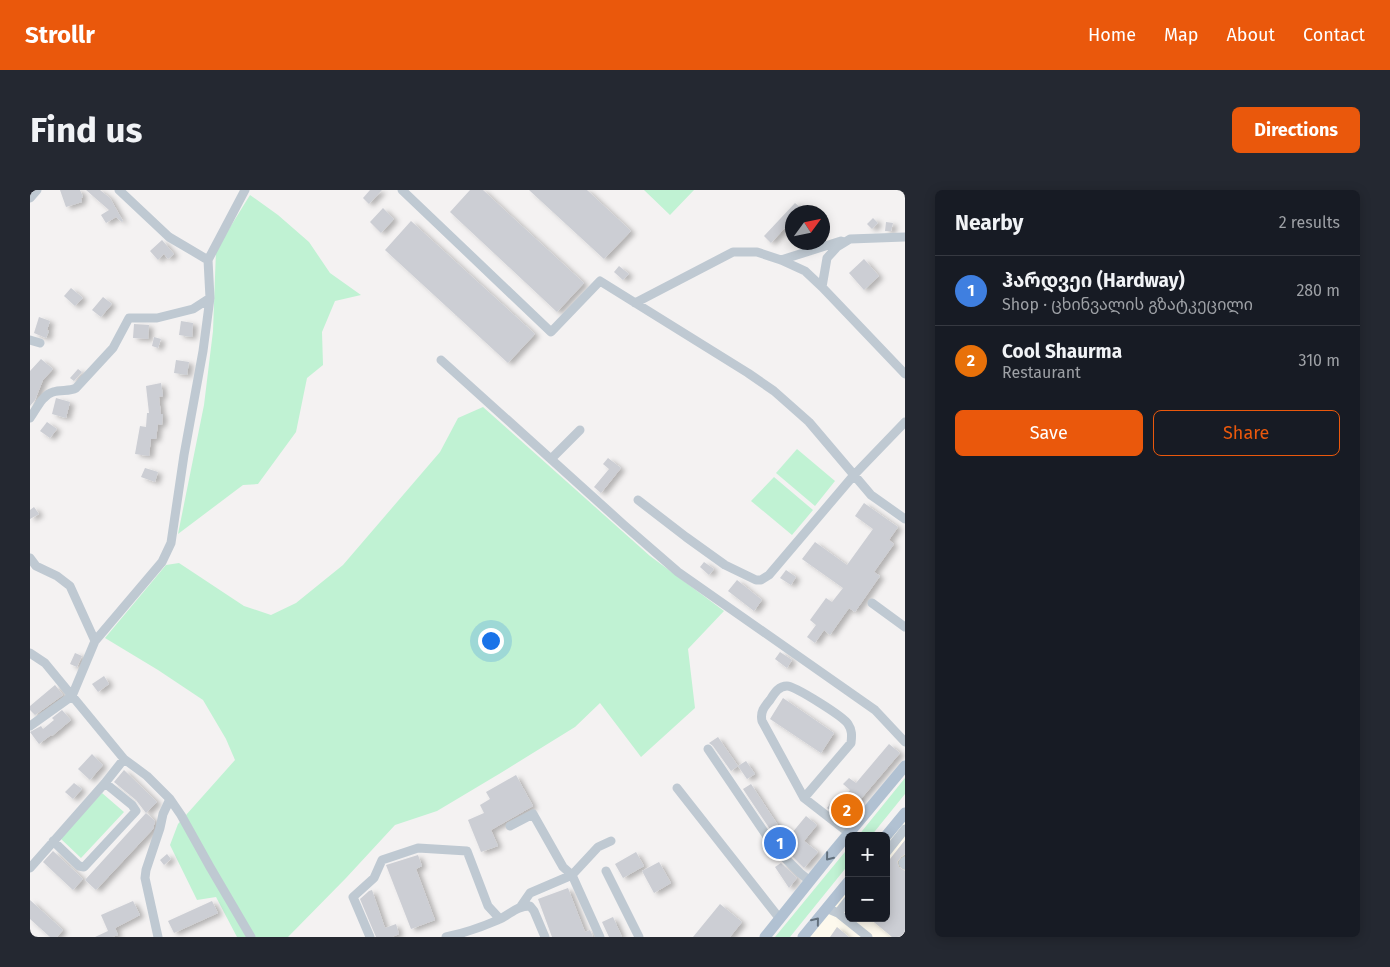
<!DOCTYPE html>
<meta charset="utf-8">
<style>
body{margin:0;font-family:"Fira Sans","Noto Sans Georgian",sans-serif;background:#242831;color:#f1f3f6}
.controls{position:absolute;right:15px;bottom:15px;display:grid;overflow:hidden;border-radius:8px;box-shadow:0 2px 12px #0003}
.controls button{width:45px;height:45px;display:grid;place-items:center;padding:0;border:0;border-bottom:1px solid #363941;background:#171b24;color:#f1f3f6;font:25px sans-serif}
.compass{position:absolute;left:755px;top:15px;width:45px;height:45px;border-radius:50%;background:#171b24;box-shadow:0 2px 12px #0003;rotate:57deg}
.you{position:absolute;left:460px;top:450px;width:18px;height:18px;margin:-12px;border:4px solid #fff;border-radius:50%;background:#1a73e8;box-shadow:0 0 0 8px #1a73e833}
.badge{display:grid;place-items:center;width:32px;height:32px;border-radius:50%;background:#ea580c;color:#fff;font-size:16px;font-weight:700}
.pin{position:absolute;translate:-50% -50%;border:2px solid #fff;box-shadow:0 1px 5px #0006}
.list{margin:0;padding:0;list-style:none}
h2{display:flex;justify-content:space-between;align-items:center;height:65px;margin:0;padding:0 20px;font-size:21px}
h2 small{font-size:16px;font-weight:400;color:#9ea1a6}
.list li{display:grid;grid-template-columns:32px 1fr auto;gap:15px;align-items:center;box-sizing:border-box;height:70px;padding:0 20px;border-top:1px solid #363941}
.list b{display:block;font-size:19px;white-space:nowrap}
.list p{margin:0;font-size:16px;white-space:nowrap;color:#9ea1a6}
.list em{font-size:16px;font-style:normal;color:#9ea1a6}
.actions{display:flex;gap:10px;padding:15px 20px}
.actions a{flex:1;padding:11px 0;border:1px solid #ea580c;border-radius:8px;text-align:center;font-size:18px;color:#ea580c}
.actions .main{background:#ea580c;color:#fff}
.map{position:relative;flex:none;width:875px;height:747px;overflow:hidden;border-radius:8px}
header{display:flex;align-items:center;gap:30px;box-sizing:border-box;height:70px;padding:0 25px;background:#ea580c;color:#fff}
header strong{font-size:24px}
nav{display:flex;gap:28px;margin-inline-start:auto;font-size:18px}
.intro{display:flex;align-items:center;justify-content:space-between;box-sizing:border-box;height:120px;padding:0 30px}
h1{margin:0;font-size:35px}
.button{padding:12px 22px;border-radius:8px;background:#ea580c;color:#fff;font-size:18px;font-weight:700}
main{display:flex;gap:30px;padding:0 30px}
aside{flex:1;background:#171b24;border-radius:8px;box-shadow:0 2px 12px #0003}
.map>svg:first-child{display:block}
</style>
<header>
<strong>Strollr</strong>
<nav><a>Home</a><a>Map</a><a>About</a><a>Contact</a></nav>
</header>
<div class="intro"><h1>Find us</h1><a class="button">Directions</a></div>
<main>
<div class="map">
<svg width="875" height="747" viewBox="0 0 875 747">
<defs>
<filter id="shadow"><feDropShadow dx="4.5" dy="2.5" stdDeviation="2.5" flood-color="#0004"/></filter>
</defs>
<rect width="100%" height="100%" fill="#f4f2f2"/>
<path fill="#fdf9ed" d="M 875,628 L 875,747 L 780,747 L 819,698 L 819,728 L 856,728 L 856,651 Z"/>
<path fill="#c0f2d3" d="M 614,0 L 664,0 L 640,25 Z
M 220,5 L 248,25 L 279,52 L 300,83 L 331,105 L 305,111 L 292,142 L 293,175 L 277,188 L 266,242 L 228,294 L 213,295 L 148,344 L 174,215 L 183,141 L 186,60 Z
M 453,217 L 620,366 L 694,421 L 658,459 L 665,518 L 611,567 L 570,513 L 545,537 L 469,584 L 407,621 L 365,635 L 316,688 L 258,747 L 207,747 L 186,707 L 167,710 L 140,655 L 148,634 L 205,570 L 196,549 L 173,510 L 128,480 L 75,448 L 136,375 L 149,373 L 214,416 L 241,425 L 266,413 L 313,375 L 410,262 L 428,228 Z
M 767,259 L 805,291 L 785,316 L 746,283 Z
M 744,287 L 783,320 L 762,345 L 721,311 Z
M 875,588 L 875,604 L 841,646 L 828,646 Z
M 72,603 L 94,622 L 51,668 L 30,648 Z
M 819,657 L 819,674 L 760,747 L 745,747 Z"/>
<path fill="#ccced4" filter="url(#shadow)" d="M 30,0 L 50,0 L 53,7 L 51,8 L 52,12 L 36,17 Z
M 56,0 L 70,0 L 80,8 L 93,31 L 92,32 L 86,27 L 76,33 L 71,25 L 79,20 Z
M 340,0 L 352,0 L 339,14 L 333,8 Z
M 440,0 L 453,0 L 554,93 L 527,122 L 420,22 Z
M 499,0 L 557,0 L 601,41 L 574,69 Z
M 765,13 L 776,22 L 762,22 L 762,30 L 741,53 L 734,46 Z
M 353,18 L 364,29 L 351,43 L 340,32 Z
M 843,28 L 848,33 L 842,39 L 837,34 Z
M 381,31 L 505,144 L 478,173 L 355,60 Z
M 856,32 L 863,33 L 861,41 L 855,41 Z
M 132,50 L 144,64 L 138,69 L 134,64 L 128,70 L 120,61 Z
M 834,69 L 849,86 L 834,100 L 819,83 Z
M 589,76 L 599,84 L 593,90 L 584,82 Z
M 41,98 L 53,108 L 45,116 L 34,106 Z
M 73,107 L 82,114 L 71,127 L 62,120 Z
M 9,127 L 20,131 L 17,140 L 19,141 L 16,148 L 4,143 Z
M 151,131 L 163,133 L 162,147 L 149,145 Z
M 104,134 L 119,135 L 118,149 L 103,148 Z
M 124,147 L 131,149 L 128,158 L 122,156 Z
M 11,169 L 23,179 L 13,190 L 5,210 L 0,216 L 0,181 Z
M 146,170 L 159,172 L 157,185 L 144,183 Z
M 48,179 L 52,182 L 44,191 L 40,188 Z
M 131,193 L 133,206 L 129,207 L 131,224 L 133,224 L 132,235 L 128,234 L 126,249 L 121,249 L 119,266 L 105,264 L 110,236 L 116,237 L 117,223 L 119,223 L 116,196 Z
M 26,208 L 40,212 L 36,228 L 22,224 Z
M 17,232 L 27,239 L 20,248 L 10,241 Z
M 578,268 L 591,278 L 571,303 L 564,297 L 579,279 L 573,274 Z
M 115,278 L 128,282 L 125,292 L 111,287 Z
M 834,313 L 868,337 L 859,350 L 864,354 L 844,382 L 850,386 L 825,422 L 819,418 L 800,445 L 794,440 L 785,453 L 777,447 L 786,435 L 780,430 L 796,408 L 802,412 L 813,398 L 772,369 L 785,352 L 817,375 L 843,339 L 825,326 Z
M 4,317 L 9,324 L 0,329 L 0,320 Z
M 674,372 L 684,379 L 679,385 L 670,377 Z
M 756,380 L 766,387 L 761,395 L 750,388 Z
M 707,390 L 732,410 L 724,421 L 698,401 Z
M 750,462 L 762,470 L 757,478 L 745,469 Z
M 45,463 L 52,466 L 47,477 L 40,474 Z
M 74,486 L 79,494 L 68,502 L 62,494 Z
M 25,495 L 33,505 L 5,525 L 0,520 L 0,516 Z
M 753,508 L 804,543 L 791,563 L 740,529 Z
M 32,520 L 41,530 L 22,546 L 21,545 L 9,554 L 0,542 L 11,536 L 13,539 L 24,530 L 22,528 Z
M 688,547 L 708,576 L 701,581 L 683,556 L 679,553 Z
M 859,554 L 870,563 L 813,630 L 797,618 L 803,610 L 808,614 L 820,600 L 813,594 L 819,588 L 826,593 Z
M 62,564 L 73,575 L 60,590 L 48,579 Z
M 716,571 L 725,584 L 717,589 L 708,576 Z
M 94,580 L 127,612 L 116,623 L 106,610 L 84,592 Z
M 486,585 L 503,616 L 461,640 L 468,656 L 451,662 L 438,630 L 454,623 L 450,615 L 460,609 L 456,602 Z
M 44,593 L 52,599 L 43,609 L 35,602 Z
M 721,594 L 757,649 L 776,626 L 787,635 L 774,651 L 788,662 L 774,678 L 750,654 L 713,599 Z
M 116,623 L 125,631 L 123,639 L 66,700 L 55,690 Z
M 875,650 L 875,664 L 871,667 L 867,672 L 869,677 L 875,681 L 875,747 L 862,747 L 839,728 L 856,728 L 856,674 Z
M 23,661 L 53,689 L 43,700 L 13,672 Z
M 606,662 L 614,676 L 593,688 L 585,674 Z
M 137,664 L 141,669 L 134,675 L 130,670 Z
M 388,665 L 392,676 L 386,679 L 405,730 L 381,739 L 356,675 Z
M 629,672 L 641,693 L 624,703 L 612,681 Z
M 751,673 L 767,688 L 759,698 L 745,677 Z
M 538,698 L 555,742 L 560,740 L 563,747 L 522,747 L 508,709 Z
M 342,700 L 355,738 L 366,734 L 369,744 L 362,747 L 346,747 L 330,709 L 339,701 Z
M 0,710 L 33,740 L 27,747 L 20,747 L 0,729 Z
M 103,711 L 110,725 L 85,738 L 88,745 L 82,747 L 65,747 L 78,741 L 71,725 Z
M 182,711 L 188,723 L 144,743 L 138,731 Z
M 690,714 L 712,732 L 700,747 L 663,747 Z
M 583,727 L 592,747 L 579,747 L 572,732 Z
M 807,737 L 819,747 L 800,747 Z"/>
<g fill="none" stroke-linecap="round" stroke-linejoin="round">
<path stroke="#bfc9d2" stroke-width="9" d="M 89,0 L 139,47 L 178,70
M 372,0 L 521,142 L 570,91 L 718,183 L 744,201 L 779,232 L 841,305 L 875,329
M 0,8 L 7,0
M 875,47 L 820,49 L 807,57 L 797,68 L 792,97 L 875,184
M 751,70 L 811,51
M 605,113 L 703,62 L 727,62 L 751,70 L 775,81 L 792,97
M 0,150 L 10,153
M 411,170 L 594,335 L 648,382 L 845,520 L 875,552
M 0,228 C 6,220 12,205 23,202 C 31,199 39,202 46,198 L 83,158 L 99,128 L 127,128 L 163,119 L 180,108
M 521,269 L 550,240
M 608,310 L 656,347 L 695,375 L 726,390 L 731,390 L 739,385 L 824,285 L 875,232
M 0,368 L 6,376 L 27,386 L 40,396 L 65,451
M 842,413 L 875,437
M 0,463 L 15,473 L 94,569 L 117,586 L 140,609 L 151,625 L 180,677 L 221,747
M 0,536 L 42,506 L 65,451 L 132,372 L 141,353 L 154,265 L 173,161 L 180,108 L 178,70 L 215,0
M 678,559 L 745,658 L 770,683 L 780,691
M 647,598 L 750,729
M 774,608 L 821,553 C 822,545 822,540 818,534 C 814,527 765,496 757,496 C 748,496 744,504 740,510 C 734,517 730,522 732,531 L 774,608 L 819,643
M 480,636 L 503,624 L 533,677 L 542,685 L 570,747
M 23,651 L 49,676 L 54,677 L 106,621 L 102,615 L 75,593
M 856,663 L 875,639
M 875,671 L 873,673 L 875,675
M 0,678 L 75,593 L 94,569
M 576,681 L 609,747
M 491,716 L 500,703 L 542,685 L 568,657 L 581,651
M 798,716 L 801,720 L 808,723 L 838,747
M 808,723 L 819,709
M 128,747 L 115,688 L 116,680 L 130,638 L 133,624 L 140,609
M 340,747 L 323,707 L 344,688 L 352,670 L 388,658 L 437,661 L 458,716 L 470,729
M 416,747 C 434,743 452,737 468,730 C 481,724 486,716 500,716 L 504,721 L 515,747"/>
<path stroke="#b1c1d2" stroke-width="11" d="M 856,646 L 875,623
M 735,747 L 799,667 L 875,576
M 773,747 L 819,691"/>
</g>
<defs><path id="oneway-chevron" d="M-2-3.5L2.5 0L-2 3.5" fill="none" stroke-width="1.6" stroke-linecap="round" stroke-linejoin="round" transform="scale(1.25)"/></defs>
<g stroke="#62707d">
<use href="#oneway-chevron" transform="translate(799 667) rotate(129)"/>
<use href="#oneway-chevron" transform="translate(786 731) rotate(-51)"/>
</g>
</svg>
<div class="controls">
<button>+</button>
<button>−</button>
</div>
<svg class="compass" viewBox="-18 -18 36 36"><path d="M0-13l5 13h-10z" fill="#e53935"/><path d="M0 13l5-13h-10z" fill="#9ea1a6"/></svg>
<div class="you"></div>
<div class="pin badge" style="left:750px;top:653px;background:#3f7fe0">1</div>
<div class="pin badge" style="left:817px;top:620px;background:#e8710a">2</div>
</div>
<aside>
<h2>Nearby<small>2 results</small></h2>
<ul class="list">
<li><span class="badge" style="background:#3f7fe0">1</span><div><b>ჰარდვეი (Hardway)</b><p>Shop · ცხინვალის გზატკეცილი</p></div><em>280 m</em></li>
<li><span class="badge" style="background:#e8710a">2</span><div><b>Cool Shaurma</b><p>Restaurant</p></div><em>310 m</em></li>
</ul>
<div class="actions"><a class="main">Save</a><a>Share</a></div>
</aside>
</main>
